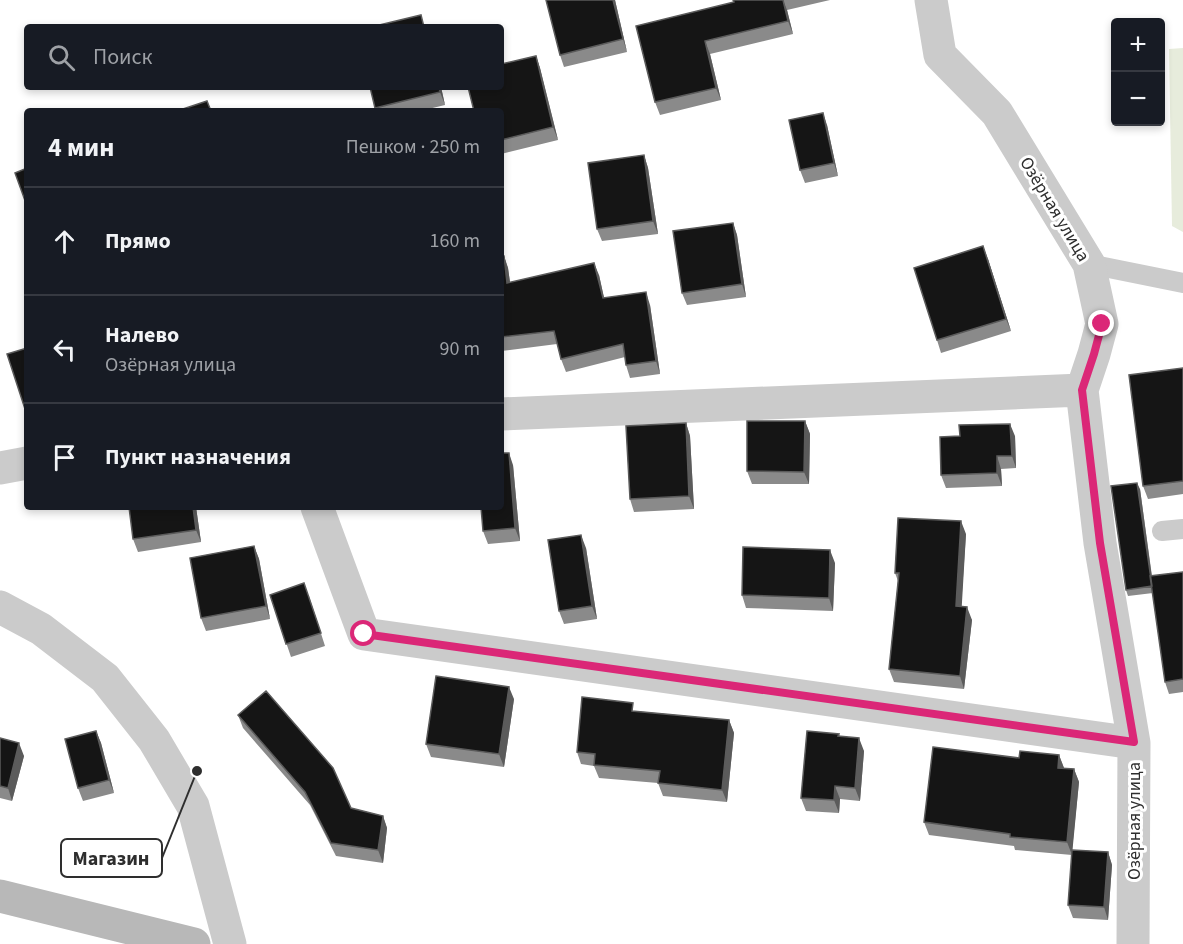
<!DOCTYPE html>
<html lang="ru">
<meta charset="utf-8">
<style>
body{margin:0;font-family:"Source Sans 3",sans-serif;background:#20242c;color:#f1f3f6}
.controls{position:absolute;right:18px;top:18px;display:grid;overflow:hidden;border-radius:6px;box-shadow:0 3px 9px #0003}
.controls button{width:54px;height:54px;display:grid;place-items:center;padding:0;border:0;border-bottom:2px solid #363941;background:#171b24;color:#f1f3f6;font:30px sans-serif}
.stop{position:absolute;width:18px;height:18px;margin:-14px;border:4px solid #db2777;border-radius:50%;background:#fff}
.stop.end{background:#db2777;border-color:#fff;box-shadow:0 2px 6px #0008}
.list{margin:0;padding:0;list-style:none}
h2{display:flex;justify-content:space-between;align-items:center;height:78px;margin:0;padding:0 24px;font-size:26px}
h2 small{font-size:20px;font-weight:400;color:#9ea1a6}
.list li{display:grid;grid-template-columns:39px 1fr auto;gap:18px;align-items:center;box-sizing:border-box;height:108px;padding:0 24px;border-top:2px solid #363941}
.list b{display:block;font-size:22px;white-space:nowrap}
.list p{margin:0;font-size:20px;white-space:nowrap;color:#9ea1a6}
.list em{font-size:20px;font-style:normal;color:#9ea1a6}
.icon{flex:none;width:33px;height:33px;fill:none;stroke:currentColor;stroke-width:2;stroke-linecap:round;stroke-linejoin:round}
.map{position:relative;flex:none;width:1183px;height:944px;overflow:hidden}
.search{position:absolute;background:#171b24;box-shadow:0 3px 9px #0003;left:24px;top:24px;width:480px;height:66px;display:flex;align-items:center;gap:15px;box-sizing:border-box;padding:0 21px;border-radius:6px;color:#9ea1a6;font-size:22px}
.panel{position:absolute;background:#171b24;box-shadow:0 3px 9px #0003;left:24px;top:108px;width:480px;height:402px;border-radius:6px}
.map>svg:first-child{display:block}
</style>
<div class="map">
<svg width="1183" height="944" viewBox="0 0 1183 944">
<rect width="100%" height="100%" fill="#fff"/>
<path fill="#e7ecdc" d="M 1183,48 L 1183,232 L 1172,226 L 1169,49 Z"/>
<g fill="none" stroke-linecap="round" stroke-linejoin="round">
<path stroke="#cbcbcb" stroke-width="20" d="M 1089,264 L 1183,283
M 1162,531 L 1183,529"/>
<path stroke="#cbcbcb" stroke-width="33" d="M 931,0 L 940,55 L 997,113 L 1089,264 L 1102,324 L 1094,354 L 1082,390 L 1100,543 L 1134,743 L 1133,944
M 501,414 L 1082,390
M 0,468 L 27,463
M 317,507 L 364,634 L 1134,743
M 0,607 L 41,629 L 105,678 L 154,740 L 193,806 L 230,944"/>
<path stroke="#b8b8b8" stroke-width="33" d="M 0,896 L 194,944"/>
</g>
<path fill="#8a8a8a" d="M 615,0 L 627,52 L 564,67 L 560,55 Z
M 733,0 L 830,0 L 787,10 L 793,34 L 710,54 L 721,100 L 660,115 L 655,102 L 734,2 Z
M 536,56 L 540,68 L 558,140 L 501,154 L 501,111 Z
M 370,87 L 441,87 L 445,105 L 420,111 L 376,111 Z
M 827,125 L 838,176 L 805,183 L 800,170 Z
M 644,155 L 648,168 L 658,234 L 602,241 L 597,229 Z
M 733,223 L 737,235 L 746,297 L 687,305 L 682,293 Z
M 501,256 L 504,256 L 508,268 L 510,283 L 599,275 L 604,298 L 650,305 L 660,374 L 630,378 L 626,365 L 625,357 L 566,372 L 561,359 L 557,344 L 501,351 Z
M 988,259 L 1011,331 L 941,353 L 937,340 Z
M 1183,368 L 1183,494 L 1148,499 L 1143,486 Z
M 805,421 L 810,434 L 809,484 L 752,484 L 747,471 Z
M 686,423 L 690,436 L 694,509 L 634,512 L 630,499 Z
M 1015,436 L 1016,468 L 1001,469 L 1002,486 L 946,488 L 941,475 Z
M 513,465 L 520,541 L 488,544 L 483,531 Z
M 1140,489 L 1152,576 L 1183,572 L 1183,692 L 1169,694 L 1165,682 L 1153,593 L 1128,596 L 1126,590 Z
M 196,507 L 201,542 L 138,552 L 133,539 Z
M 966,534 L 961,607 L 972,620 L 964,689 L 894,682 L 889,669 L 898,581 L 895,573 Z
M 254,546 L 259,559 L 270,619 L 206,631 L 201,618 Z
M 586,548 L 597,619 L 564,624 L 559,611 Z
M 835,563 L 833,611 L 746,608 L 742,595 Z
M 270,595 L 309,596 L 325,646 L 291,657 Z
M 514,699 L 504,767 L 431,757 L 426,744 Z
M 636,711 L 729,720 L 734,733 L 727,802 L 663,796 L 658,783 L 599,778 L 594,766 L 581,764 L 577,752 Z
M 238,715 L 351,808 L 383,816 L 387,828 L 383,863 L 336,856 L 310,805 L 243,728 Z
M 96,731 L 101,743 L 114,793 L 83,801 L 78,788 Z
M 839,734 L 840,736 L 864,751 L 860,801 L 840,799 L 839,813 L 806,811 L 801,798 Z
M 0,738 L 24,756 L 12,801 L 0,798 Z
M 1059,755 L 1064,768 L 1074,769 L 1079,782 L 1072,850 L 1108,852 L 1112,865 L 1108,920 L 1073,918 L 1068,905 L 1072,855 L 1015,850 L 1014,846 L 929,835 L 924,822 L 1019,758 Z"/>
<path fill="#5b5b5b" d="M 613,0 L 615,0 L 627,52 L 623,39 Z
M 783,0 L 787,10 L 793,34 L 788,21 Z
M 705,41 L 710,54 L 721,100 L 716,88 Z
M 536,56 L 540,68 L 558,140 L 553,127 Z
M 439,87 L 441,87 L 445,105 L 440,92 Z
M 823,113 L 827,125 L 838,176 L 834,163 Z
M 644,155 L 648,168 L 658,234 L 653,221 Z
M 733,223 L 737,235 L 746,297 L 742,284 Z
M 983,246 L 988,259 L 1011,331 L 1006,319 Z
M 504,256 L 508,268 L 512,296 L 507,283 Z
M 594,263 L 599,275 L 607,311 L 603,298 Z
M 646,292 L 650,305 L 660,374 L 656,361 Z
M 805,421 L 810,434 L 809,484 L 804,472 Z
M 686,423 L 690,436 L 694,509 L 689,496 Z
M 1010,424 L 1015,436 L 1016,468 L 1012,456 Z
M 509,453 L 513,465 L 520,541 L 515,528 Z
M 997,456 L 1001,469 L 1002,486 L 997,473 Z
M 1137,483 L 1140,489 L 1154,593 L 1152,586 Z
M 193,507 L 196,507 L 201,542 L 196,530 Z
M 961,521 L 966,534 L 961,619 L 956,606 Z
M 581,535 L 586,548 L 597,619 L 592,606 Z
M 254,546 L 259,559 L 270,619 L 266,606 Z
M 830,550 L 835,563 L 833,611 L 829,598 Z
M 967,607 L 972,620 L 964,689 L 960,676 Z
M 509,687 L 514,699 L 504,767 L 499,754 Z
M 729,720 L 734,733 L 727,802 L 722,790 Z
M 96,731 L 101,743 L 114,793 L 109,780 Z
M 859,738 L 864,751 L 860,801 L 855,788 Z
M 19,743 L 24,756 L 12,801 L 8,788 Z
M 1059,755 L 1064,768 L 1062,781 L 1058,768 Z
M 1074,769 L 1079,782 L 1072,855 L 1067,842 Z
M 835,786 L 840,799 L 839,813 L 834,800 Z
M 383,816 L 387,828 L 383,863 L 378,850 Z
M 1108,852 L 1112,865 L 1108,920 L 1104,907 Z"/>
<path fill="#151515" stroke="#5b5b5b" stroke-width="1.5" d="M 546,0 L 613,0 L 623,39 L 560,55 Z
M 733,0 L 783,0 L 788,21 L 705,41 L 716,88 L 655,102 L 636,26 L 734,2 Z
M 421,15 L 424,27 L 371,27 Z
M 536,56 L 553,127 L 501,140 L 501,111 L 474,111 L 468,87 L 501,87 L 501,64 Z
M 370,87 L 439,87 L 440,92 L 375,108 Z
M 207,101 L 211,111 L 177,111 Z
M 823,113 L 834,163 L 800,170 L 789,120 Z
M 644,155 L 653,221 L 597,229 L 588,163 Z
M 27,168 L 27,206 L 15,173 Z
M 733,223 L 742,284 L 682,293 L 673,231 Z
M 983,246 L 1006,319 L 937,340 L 914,268 Z
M 501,256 L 504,256 L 507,283 L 594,263 L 603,298 L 646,292 L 656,361 L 626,365 L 623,344 L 561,359 L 554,331 L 501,337 Z
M 27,348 L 27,415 L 7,354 Z
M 1183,368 L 1183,481 L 1143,486 L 1129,375 Z
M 747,421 L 805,421 L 804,472 L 747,471 Z
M 686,423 L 689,496 L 630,499 L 626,426 Z
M 1010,424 L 1012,456 L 997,456 L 997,473 L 941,475 L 940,437 L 960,436 L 959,425 Z
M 501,453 L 509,453 L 515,528 L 483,531 L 481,507 L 501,507 Z
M 1137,483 L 1152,586 L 1126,590 L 1111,486 Z
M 129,507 L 193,507 L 196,530 L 133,539 Z
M 898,518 L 961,521 L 956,606 L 967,607 L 960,676 L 889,669 L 899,573 L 895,573 Z
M 581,535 L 592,606 L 559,611 L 548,540 Z
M 254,546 L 266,606 L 201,618 L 190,558 Z
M 743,547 L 830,550 L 829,598 L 742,595 Z
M 1183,572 L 1183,679 L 1165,682 L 1150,576 Z
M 304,583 L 321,633 L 286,644 L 270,595 Z
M 436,676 L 509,687 L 499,754 L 426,744 Z
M 266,691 L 333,768 L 351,808 L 383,816 L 378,850 L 331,843 L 305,792 L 238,715 Z
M 582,697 L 633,703 L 632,711 L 729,720 L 722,790 L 658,783 L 660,771 L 594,765 L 595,754 L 577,752 Z
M 96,731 L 109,780 L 78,788 L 65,739 Z
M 807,731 L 839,734 L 838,736 L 859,738 L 855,788 L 835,786 L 834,800 L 801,798 Z
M 0,738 L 19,743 L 8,788 L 0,786 Z
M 933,747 L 1019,758 L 1020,751 L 1059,755 L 1058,768 L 1074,769 L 1067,842 L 1010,837 L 1010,834 L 924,822 Z
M 1072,850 L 1108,852 L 1104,907 L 1068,905 Z"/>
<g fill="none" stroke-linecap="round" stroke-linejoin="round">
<path stroke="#db2777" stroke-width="8" d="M 364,634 L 1134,742 L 1100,543 L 1082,390 L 1094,354 L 1102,324"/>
</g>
<g text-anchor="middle" stroke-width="6" stroke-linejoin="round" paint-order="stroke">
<g font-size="18" fill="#2e2e2e" stroke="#fff">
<text transform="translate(1055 209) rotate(59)" y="6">Озёрная улица</text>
<text transform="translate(1134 821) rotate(-90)" y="6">Озёрная улица</text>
</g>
</g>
<path fill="none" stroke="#2e2e2e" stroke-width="2" d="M197 771L162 858"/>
<circle fill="#2e2e2e" stroke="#fff" stroke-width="2" cx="197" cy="771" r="6"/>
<rect fill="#fff" stroke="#2e2e2e" stroke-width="2" x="61" y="839" width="101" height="38" rx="6"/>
<g font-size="20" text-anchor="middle" font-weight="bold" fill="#2e2e2e">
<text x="111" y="865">Магазин</text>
</g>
</svg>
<div class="controls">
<button>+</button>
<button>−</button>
</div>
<div class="stop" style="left:364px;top:634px"></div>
<div class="stop end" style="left:1102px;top:324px"></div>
<div class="search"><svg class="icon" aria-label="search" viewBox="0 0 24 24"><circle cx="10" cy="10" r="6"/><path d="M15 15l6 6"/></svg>Поиск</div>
<section class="panel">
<h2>4 мин<small>Пешком · 250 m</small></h2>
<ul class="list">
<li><svg class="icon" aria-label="ahead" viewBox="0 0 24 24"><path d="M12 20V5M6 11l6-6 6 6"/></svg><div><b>Прямо</b></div><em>160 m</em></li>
<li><svg class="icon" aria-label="left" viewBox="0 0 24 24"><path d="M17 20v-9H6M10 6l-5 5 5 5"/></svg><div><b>Налево</b><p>Озёрная улица</p></div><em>90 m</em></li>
<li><svg class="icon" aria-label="arrive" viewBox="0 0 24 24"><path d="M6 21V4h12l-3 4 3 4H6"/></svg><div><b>Пункт назначения</b></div></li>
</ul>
</section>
</div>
